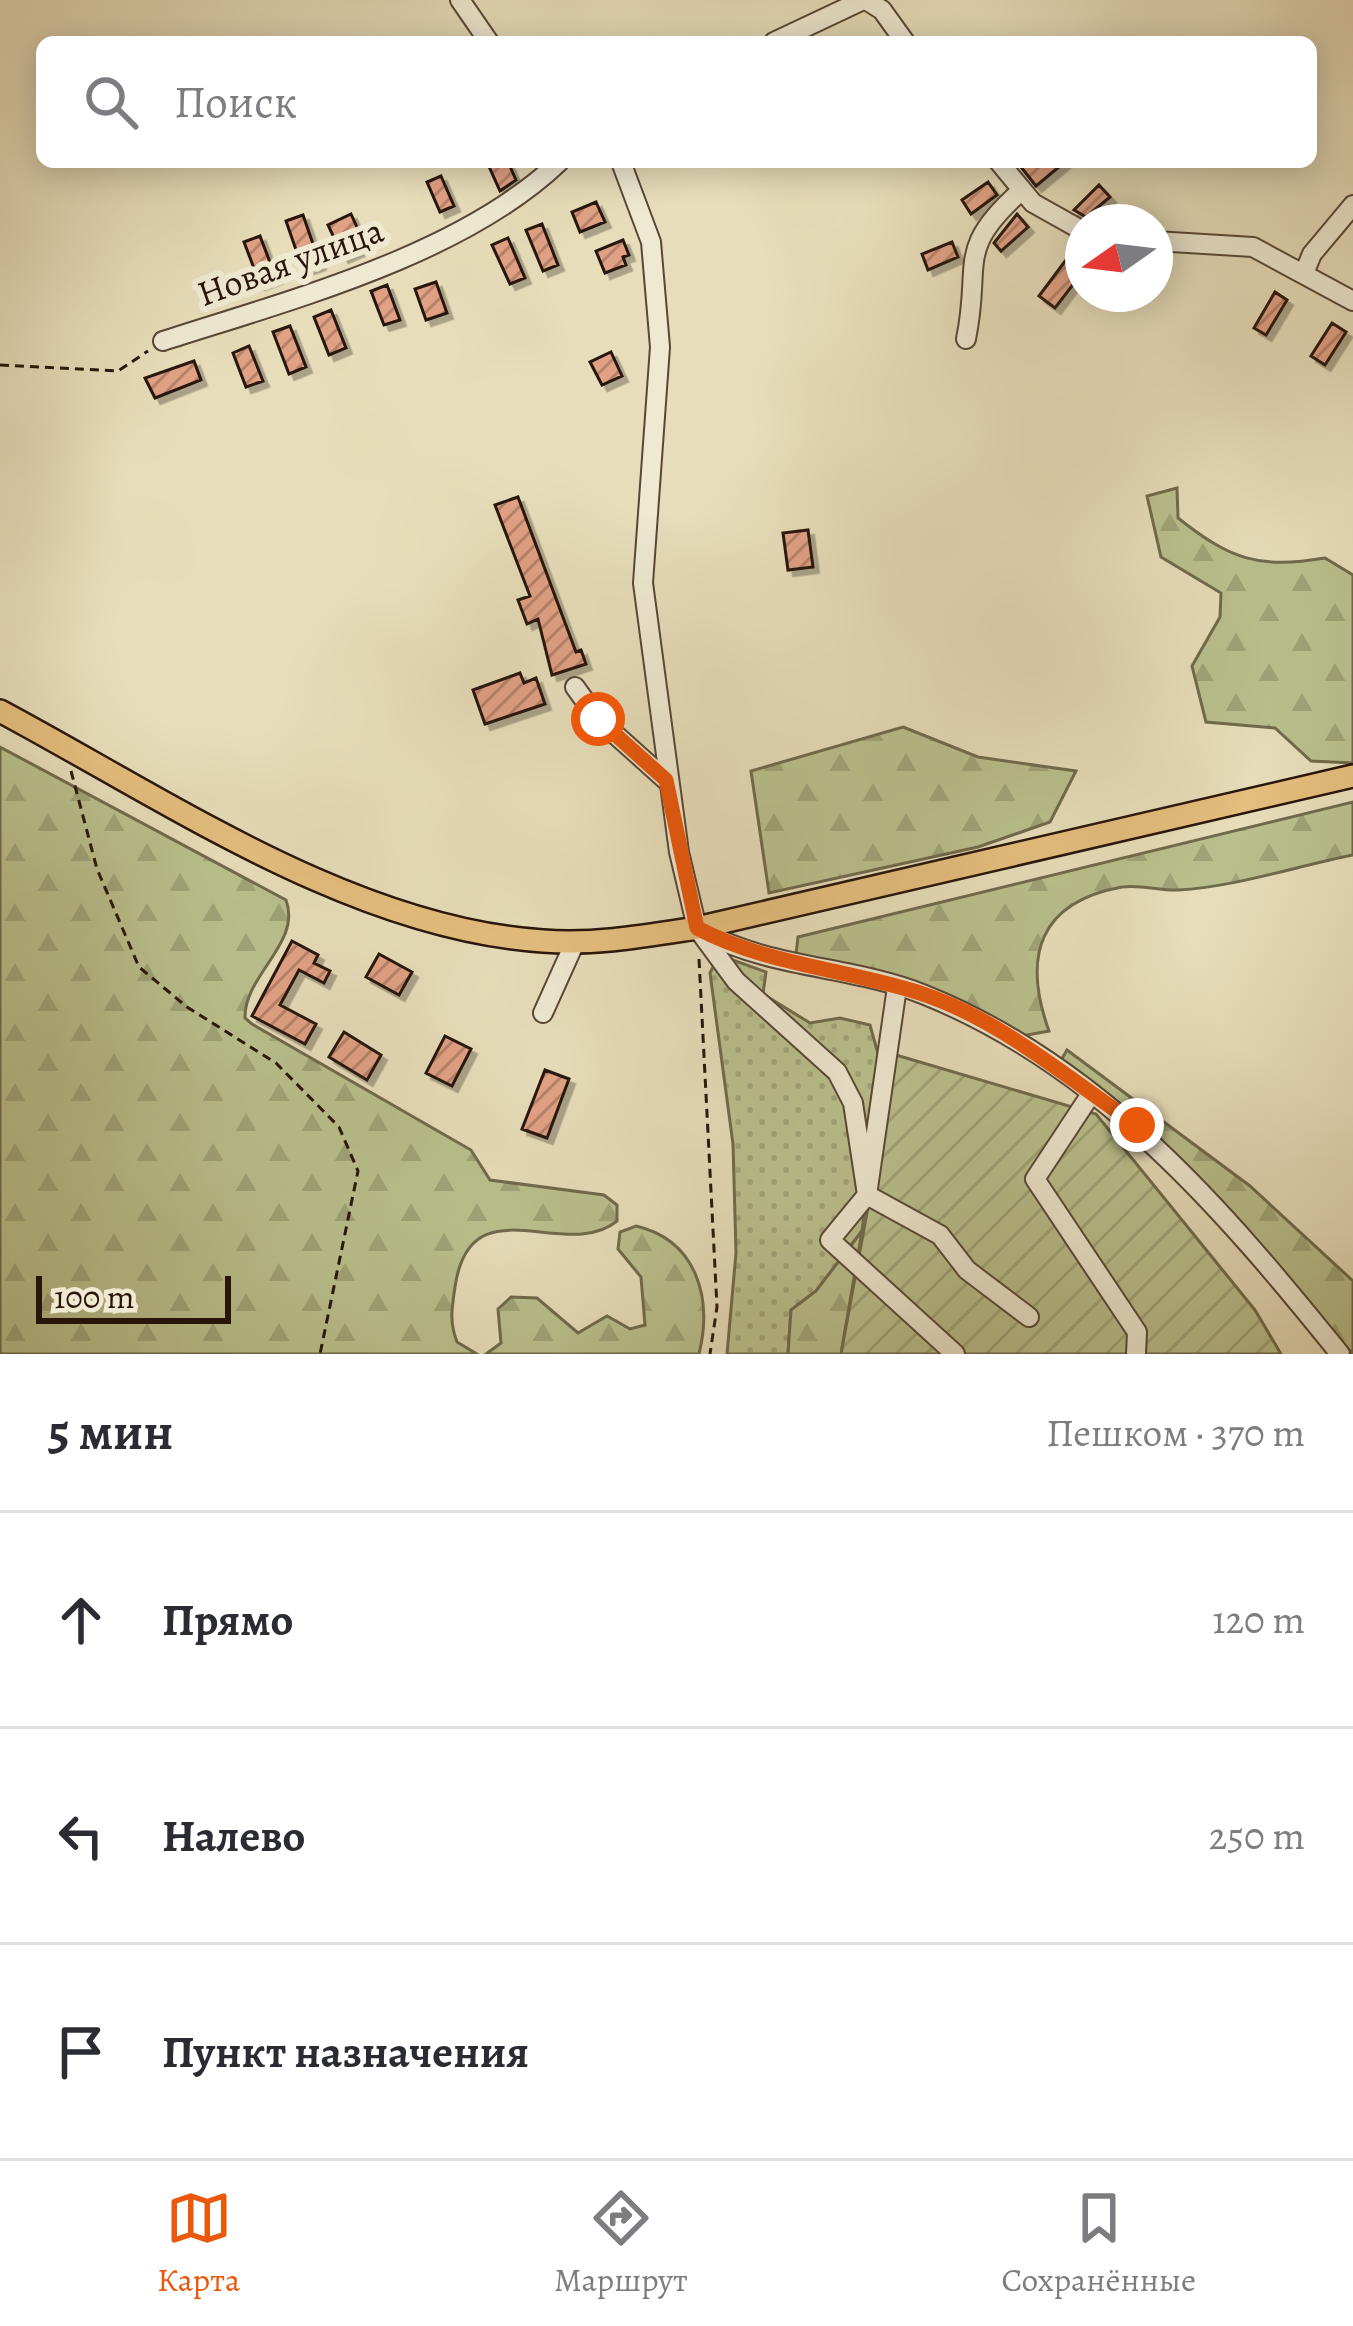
<!DOCTYPE html>
<html lang="ru">
<meta charset="utf-8">
<style>
body{margin:0;font-family:Alegreya,serif;background:#f7f7f7;color:#2b2b33}
.compass{position:absolute;left:1065px;top:204px;width:108px;height:108px;border-radius:50%;background:#fff;box-shadow:0 6px 30px #0003;rotate:256deg}
.scale{position:absolute;left:36px;bottom:30px;width:195px;box-sizing:border-box;padding-left:12px;border:6px solid #28150a;border-top:0;font-size:33px;line-height:42px;white-space:nowrap;color:#28150a;-webkit-text-stroke:9px #efe9d2;paint-order:stroke}
.stop{position:absolute;width:36px;height:36px;margin:-27px;border:9px solid #ea580c;border-radius:50%;background:#fff}
.stop.end{background:#ea580c;border-color:#fff;box-shadow:0 3px 12px #0008}
.list{margin:0;padding:0;list-style:none}
h2{display:flex;justify-content:space-between;align-items:center;height:156px;margin:0;padding:0 48px;font-size:51px}
h2 small{font-size:39px;font-weight:400;color:#7c7c81}
.list li{display:grid;grid-template-columns:78px 1fr auto;gap:36px;align-items:center;box-sizing:border-box;height:216px;padding:0 48px;border-top:3px solid #e1e1e2}
.list b{display:block;font-size:45px;white-space:nowrap}
.list em{font-size:39px;font-style:normal;color:#7c7c81}
.icon{flex:none;width:66px;height:66px;fill:none;stroke:currentColor;stroke-width:2;stroke-linecap:round;stroke-linejoin:round}
.map{position:relative;flex:none;width:1353px;height:1354px;overflow:hidden}
.search{position:absolute;background:#fff;box-shadow:0 6px 30px #0003;left:36px;right:36px;top:36px;height:132px;display:flex;align-items:center;gap:30px;box-sizing:border-box;padding:0 42px;border-radius:18px;color:#7c7c81;font-size:45px}
.sheet{height:804px;background:#fff}
nav{display:flex;justify-content:space-around;align-items:center;box-sizing:border-box;height:168px;border-top:3px solid #e1e1e2;background:#fff;font-size:33px;color:#7c7c81}
nav a{display:grid;justify-items:center;gap:6px}
nav .on{color:#ea580c}
.map>svg:first-child{display:block}
</style>
<div class="map">
<svg width="1353" height="1354" viewBox="0 0 1353 1354">
<defs>
<pattern id="grass-dots" width="8" height="8" patternUnits="userSpaceOnUse" patternTransform="scale(3)"><rect width="8" height="8" fill="#b9c08d"/><path d="M2 2h.1M6 6h.1" fill="none" stroke="#9fa478" stroke-width="1.8" stroke-linecap="round"/></pattern>
<pattern id="forest-firs" width="22" height="20" patternUnits="userSpaceOnUse" patternTransform="scale(3)"><rect width="22" height="20" fill="#b9c08d"/><path d="M5 1l3.5 6h-7zM16 11l3.5 6h-7z" fill="#9fa478"/></pattern>
<pattern id="garden-furrows" width="10" height="10" patternUnits="userSpaceOnUse" patternTransform="scale(3)"><rect width="10" height="10" fill="#b9c08d"/><path d="M-1 1l2-2M0 10L10 0M9 11l2-2" fill="none" stroke="#9fa478"/></pattern>
<pattern id="building-hatch" width="6" height="6" patternUnits="userSpaceOnUse" patternTransform="scale(3)"><rect width="6" height="6" fill="#e1a185"/><path d="M-1 1l2-2M0 6l6-6M5 7l2-2" fill="none" stroke="#b6826b"/></pattern>
<filter id="shadow"><feDropShadow dx="5.5" dy="5.5" stdDeviation="0" flood-color="#0004"/></filter>
</defs>
<rect width="100%" height="100%" fill="#e7ddba"/>
<filter id="stains"><feTurbulence type="fractalNoise" baseFrequency=".00167" numOctaves="4"/><feColorMatrix values="0 0 0 0 .2 0 0 0 0 .09 0 0 0 0 .02 0 0 0 .5 -.17"/></filter>
<radialGradient id="worn" r=".72"><stop offset=".6" stop-color="#630" stop-opacity="0"/><stop offset="1" stop-color="#630" stop-opacity=".3"/></radialGradient>
<path fill="url(#grass-dots)" stroke="#706a4c" stroke-width="3" d="M 719,955 L 766,972 L 763,994 L 810,1023 L 840,1018 L 870,1025 L 882,1068 L 862,1231 L 816,1291 L 791,1310 L 788,1354 L 727,1354 L 736,1253 L 733,1144 L 710,973 Z"/>
<path fill="url(#forest-firs)" stroke="#706a4c" stroke-width="3" d="M 1177,488 L 1178,518 C 1231,560 1259,569 1325,558 L 1353,575 L 1353,763 L 1311,761 L 1275,728 L 1206,722 L 1192,666 L 1220,617 L 1221,593 L 1161,557 L 1147,496 Z
M 903,727 L 978,757 L 1076,771 L 1050,822 L 978,847 L 769,893 L 751,771 Z
M 0,747 L 286,900 C 302,943 244,975 245,1018 L 252,1024 L 471,1150 L 490,1180 L 604,1195 L 617,1205 L 617,1221 C 566,1263 470,1182 455,1287 C 452,1308 449,1321 457,1342 L 477,1354 L 0,1354 Z
M 1353,802 L 1353,855 C 1297,866 1235,887 1178,890 C 1160,891 1140,884 1122,887 C 1039,902 1022,956 1049,1031 L 1005,1039 L 890,979 L 796,954 L 798,937 Z
M 1067,1050 L 1250,1186 L 1353,1281 L 1353,1354 L 1143,1120 L 1060,1062 Z
M 636,1226 C 696,1240 713,1297 699,1354 L 486,1354 L 501,1343 L 498,1309 L 511,1297 L 537,1298 L 578,1333 L 607,1316 L 630,1329 L 645,1325 L 641,1277 L 618,1249 L 620,1232 Z
M 862,1231 L 841,1354 L 788,1354 L 791,1310 L 816,1291 Z"/>
<path fill="url(#garden-furrows)" stroke="#706a4c" stroke-width="3" d="M 896,1055 L 1096,1114 L 1255,1310 L 1281,1354 L 841,1354 Z"/>
<path fill="url(#building-hatch)" stroke="#28150a" stroke-width="3" filter="url(#shadow)" d="M 487,162 L 508,162 L 516,180 L 500,191 Z
M 1017,162 L 1065,162 L 1036,186 Z
M 441,176 L 454,206 L 440,212 L 427,182 Z
M 988,182 L 997,195 L 971,214 L 962,200 Z
M 1099,185 L 1110,197 L 1086,217 L 1074,210 Z
M 596,202 L 605,222 L 580,232 L 572,212 Z
M 351,214 L 366,247 L 343,257 L 328,225 Z
M 1017,214 L 1028,227 L 1001,251 L 994,243 Z
M 303,215 L 320,264 L 303,270 L 286,221 Z
M 542,224 L 558,265 L 543,271 L 526,230 Z
M 260,236 L 276,278 L 260,284 L 244,242 Z
M 508,238 L 525,278 L 510,284 L 492,245 Z
M 623,240 L 629,255 L 623,257 L 626,265 L 605,273 L 596,251 Z
M 952,242 L 958,257 L 928,270 L 922,254 Z
M 1066,260 L 1082,273 L 1055,308 L 1039,296 Z
M 436,282 L 447,313 L 426,320 L 415,289 Z
M 387,285 L 400,320 L 384,325 L 371,291 Z
M 1275,292 L 1287,300 L 1266,335 L 1254,328 Z
M 331,310 L 346,348 L 329,355 L 314,317 Z
M 1332,323 L 1346,332 L 1325,365 L 1311,356 Z
M 290,326 L 306,367 L 289,374 L 273,332 Z
M 249,346 L 263,381 L 246,387 L 233,353 Z
M 611,352 L 622,376 L 602,385 L 590,362 Z
M 194,361 L 201,380 L 155,398 L 145,378 Z
M 518,497 L 576,652 L 581,650 L 586,664 L 552,675 L 538,619 L 527,624 L 518,600 L 530,596 L 495,505 Z
M 808,530 L 813,567 L 788,570 L 783,533 Z
M 520,673 L 524,683 L 536,678 L 545,704 L 485,724 L 473,690 Z
M 292,941 L 318,955 L 314,963 L 330,971 L 324,983 L 299,970 L 280,1005 L 316,1024 L 305,1044 L 252,1016 Z
M 379,954 L 412,972 L 399,995 L 366,977 Z
M 344,1032 L 381,1055 L 367,1080 L 329,1057 Z
M 445,1036 L 471,1049 L 452,1086 L 426,1073 Z
M 545,1070 L 569,1079 L 547,1138 L 522,1129 Z"/>
<g fill="none" stroke-linecap="round" stroke-linejoin="round">
<g stroke="#584736" stroke-width="22">
<path id="minor" d="M 460,0 L 489,42
M 866,0 L 882,10 L 905,42
M 774,42 L 863,0
M 621,162 L 651,242 L 660,347 L 643,583 L 679,852 L 697,928 L 736,981 L 837,1072 L 853,1103 L 867,1195 L 940,1235 L 967,1270 L 1029,1317
M 999,162 L 1033,203 L 1083,231
M 1155,241 L 1253,247 L 1353,301
M 1305,271 L 1312,254 L 1353,205
M 966,339 C 982,262 954,250 1022,190
M 163,341 C 290,300 462,255 559,162
M 575,687 L 598,719 L 666,780
M 706,933 C 773,969 854,966 925,995 C 1101,1066 1224,1210 1340,1354
M 897,987 L 867,1195 L 830,1240 L 955,1354
M 543,1013 L 575,942
M 1091,1094 L 1035,1179 L 1137,1332 L 1136,1354"/>
</g>
<g stroke="#28150a" stroke-width="26">
<path id="major" d="M 0,711 C 165,799 353,929 543,941 C 595,945 645,936 697,928 L 1353,776"/>
</g>
<path stroke="#28150a" stroke-width="3" stroke-dasharray="9 6" stroke-linecap="butt" d="M 0,365 L 118,371 L 148,351
M 71,771 L 97,869 L 139,967 L 187,1007 L 276,1063 L 339,1127 L 358,1171 L 320,1354
M 699,959 L 717,1307 L 710,1354"/>
<use href="#minor" stroke="#efe9d2" stroke-width="18"/>
<use href="#major" stroke="#e4be7d" stroke-width="21"/>
</g>
<g fill="none" stroke-linecap="round" stroke-linejoin="round">
<path stroke="#ea580c" stroke-width="15" d="M 598,719 L 666,780 L 697,928 C 765,964 844,969 917,992 C 999,1018 1067,1078 1137,1125"/>
</g>
<g text-anchor="middle" stroke-width="12" stroke-linejoin="round" paint-order="stroke">
<g font-size="36" fill="#28150a" stroke="#efe9d2">
<text transform="translate(290 261) rotate(-20)" y="13">Новая улица</text>
</g>
</g>
<rect width="100%" height="100%" filter="url(#stains)"/>
<rect width="100%" height="100%" fill="url(#worn)"/>
</svg>
<svg class="compass" viewBox="-18 -18 36 36"><path d="M0-13l5 13h-10z" fill="#e53935"/><path d="M0 13l5-13h-10z" fill="#7c7c81"/></svg>
<div class="scale">100 m</div>
<div class="stop" style="left:598px;top:719px"></div>
<div class="stop end" style="left:1137px;top:1125px"></div>
<div class="search"><svg class="icon" aria-label="search" viewBox="0 0 24 24"><circle cx="10" cy="10" r="6"/><path d="M15 15l6 6"/></svg>Поиск</div>
</div>
<section class="sheet">
<h2>5 мин<small>Пешком · 370 m</small></h2>
<ul class="list">
<li><svg class="icon" aria-label="ahead" viewBox="0 0 24 24"><path d="M12 20V5M6 11l6-6 6 6"/></svg><div><b>Прямо</b></div><em>120 m</em></li>
<li><svg class="icon" aria-label="left" viewBox="0 0 24 24"><path d="M17 20v-9H6M10 6l-5 5 5 5"/></svg><div><b>Налево</b></div><em>250 m</em></li>
<li><svg class="icon" aria-label="arrive" viewBox="0 0 24 24"><path d="M6 21V4h12l-3 4 3 4H6"/></svg><div><b>Пункт назначения</b></div></li>
</ul>
</section>
<nav>
<a class="on"><svg class="icon" aria-label="map" viewBox="0 0 24 24"><path d="M3 6l6-2 6 2 6-2v14l-6 2-6-2-6 2zM9 4v14M15 6v14"/></svg>Карта</a>
<a><svg class="icon" aria-label="directions" viewBox="0 0 24 24"><path d="M12 3l9 9-9 9-9-9zM9 14v-3h6M13 9l2 2-2 2"/></svg>Маршрут</a>
<a><svg class="icon" aria-label="saved" viewBox="0 0 24 24"><path d="M7 4h10v16l-5-4-5 4z"/></svg>Сохранённые</a>
</nav>
